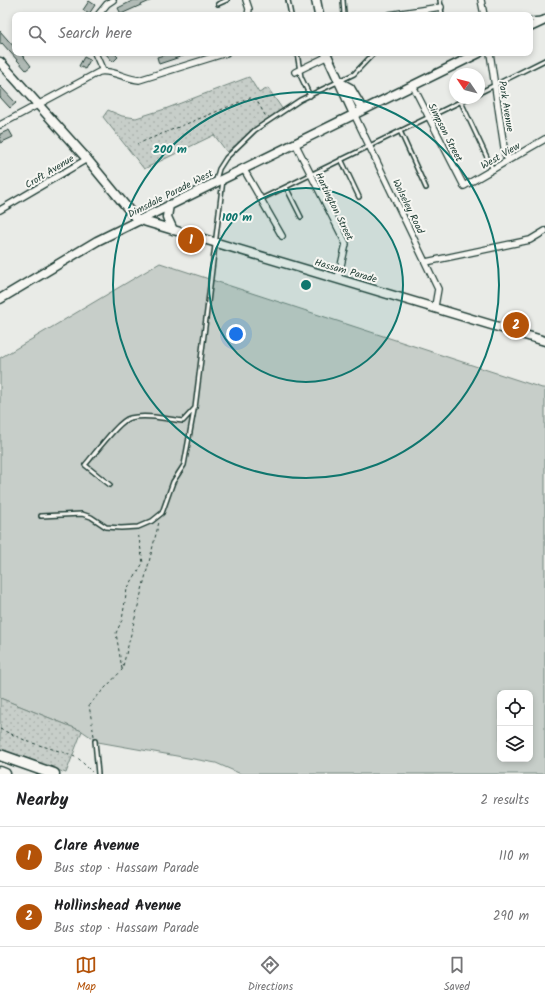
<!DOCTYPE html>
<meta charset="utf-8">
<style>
body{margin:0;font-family:Kalam,sans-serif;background:#f2f2f2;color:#202124}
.controls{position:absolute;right:12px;bottom:12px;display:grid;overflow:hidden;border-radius:8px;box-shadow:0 2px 6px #0003}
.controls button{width:36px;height:36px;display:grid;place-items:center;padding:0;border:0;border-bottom:1px solid #e0e0e0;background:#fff;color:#202124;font:20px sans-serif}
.compass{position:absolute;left:449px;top:68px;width:36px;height:36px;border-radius:50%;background:#fff;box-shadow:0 2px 6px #0003;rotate:305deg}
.you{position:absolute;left:236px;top:334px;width:14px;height:14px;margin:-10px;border:3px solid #fff;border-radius:50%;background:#1a73e8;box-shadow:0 0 0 6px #1a73e833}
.badge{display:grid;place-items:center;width:26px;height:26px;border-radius:50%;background:#b45309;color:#fff;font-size:13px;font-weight:700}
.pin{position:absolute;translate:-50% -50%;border:2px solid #fff;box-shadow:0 1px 4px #0006}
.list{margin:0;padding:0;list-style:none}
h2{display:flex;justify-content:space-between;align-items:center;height:52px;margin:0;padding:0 16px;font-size:17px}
h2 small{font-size:13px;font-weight:400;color:#757577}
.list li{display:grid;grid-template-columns:26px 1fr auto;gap:12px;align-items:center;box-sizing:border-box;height:60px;padding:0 16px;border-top:1px solid #e0e0e0}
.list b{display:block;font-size:15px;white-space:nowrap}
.list p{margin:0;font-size:13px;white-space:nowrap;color:#757577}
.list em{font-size:13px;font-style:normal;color:#757577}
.icon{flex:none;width:22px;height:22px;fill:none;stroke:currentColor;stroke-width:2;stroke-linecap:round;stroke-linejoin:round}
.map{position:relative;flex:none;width:545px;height:774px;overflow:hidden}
.search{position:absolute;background:#fff;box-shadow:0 2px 6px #0003;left:12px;right:12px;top:12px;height:44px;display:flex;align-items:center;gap:10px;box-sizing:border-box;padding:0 14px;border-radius:8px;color:#757577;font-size:15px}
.sheet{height:172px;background:#fff}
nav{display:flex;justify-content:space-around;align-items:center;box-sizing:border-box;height:56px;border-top:1px solid #e0e0e0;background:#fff;font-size:11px;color:#757577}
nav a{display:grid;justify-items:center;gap:2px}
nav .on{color:#b45309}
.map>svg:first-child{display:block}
</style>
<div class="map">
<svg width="545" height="774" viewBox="0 0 545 774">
<defs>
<pattern id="park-dots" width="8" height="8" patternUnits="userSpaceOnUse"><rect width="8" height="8" fill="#c7cec9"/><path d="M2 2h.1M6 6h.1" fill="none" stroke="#aab2ad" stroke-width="1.8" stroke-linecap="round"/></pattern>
</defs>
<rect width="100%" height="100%" fill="#e9ebe7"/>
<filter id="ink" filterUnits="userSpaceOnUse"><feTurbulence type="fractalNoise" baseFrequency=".025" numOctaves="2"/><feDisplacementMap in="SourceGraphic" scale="8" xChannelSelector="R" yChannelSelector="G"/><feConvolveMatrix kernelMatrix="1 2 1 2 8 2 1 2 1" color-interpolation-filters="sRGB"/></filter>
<g filter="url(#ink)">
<path fill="#c7cec9" stroke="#73867e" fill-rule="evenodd" d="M 160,263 L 542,388 L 545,388 L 545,774 L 241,774 L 216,763 L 98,742 L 82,731 L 0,698 L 0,358 ZM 500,693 L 530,693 L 530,759 L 500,759 Z"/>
<path fill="url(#park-dots)" stroke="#73867e" d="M 249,77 L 259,93 L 268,88 L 283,110 L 227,152 L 214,135 L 144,169 L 103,117 L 108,110 L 122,116 L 136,118 L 165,109 Z
M 0,698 L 82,731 L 66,773 L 0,750 Z"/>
<path fill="#b0bab5" stroke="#1f3d34" d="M 134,0 L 152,0 L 121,14 L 118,8 Z
M 89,1 L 95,5 L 89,14 L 83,10 Z
M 0,31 L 15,48 L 15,53 L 21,53 L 31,66 L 26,70 L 2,43 L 0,45 Z
M 105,53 L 114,53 L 118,57 L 113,62 Z
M 171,53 L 189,53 L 189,54 L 159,64 L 157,57 Z
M 84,57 L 90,60 L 85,69 L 79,66 Z
M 0,86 L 16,103 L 10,108 L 0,97 Z
M 9,130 L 13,137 L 0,143 L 0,134 Z"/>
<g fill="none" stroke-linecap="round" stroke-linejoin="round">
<g stroke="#1f3d34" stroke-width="6">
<path id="lane" d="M 288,0 L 291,15
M 343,0 L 344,15
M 440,0 L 442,15
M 218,4 L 227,0
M 530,20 L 542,19
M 297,53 L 301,77 L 310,96
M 479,93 L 545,60
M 461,102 L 493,170
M 400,131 L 426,188
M 341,159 L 359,197
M 216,180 L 219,169 L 226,158 L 255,130 L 300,100 L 354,74 L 374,53
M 286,187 L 301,217
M 261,199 L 468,98
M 110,485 L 85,465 C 94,455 119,420 130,418 C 146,414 167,419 183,421 L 195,408 L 223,180
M 41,516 L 82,514 L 91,517 L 106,527 L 121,528 L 138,527 L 152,521 L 162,513 L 173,482 L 184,465 L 194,410
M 95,741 L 98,774"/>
</g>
<g stroke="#1f3d34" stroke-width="8">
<path id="street" d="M 246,0 L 249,9 L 248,15
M 481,0 L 484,15
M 98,15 L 107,4 L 113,0
M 389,15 L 441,7
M 95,53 L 103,71
M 490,53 L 505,154 L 509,160
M 295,72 L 326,57
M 413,86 L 464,186 L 545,139
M 354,114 L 438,289 L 435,306
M 0,125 L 99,72 C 110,69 126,79 139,80 L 226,53
M 295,143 L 346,244 L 338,278
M 243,168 L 282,236
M 0,210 L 87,159
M 426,262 L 530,240 L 545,231"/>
</g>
<g stroke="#1f3d34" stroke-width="11">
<path id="secondary" d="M 316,0 L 319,15
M 530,27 L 545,20
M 326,53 L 354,114
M 0,62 L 87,159 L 138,221
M 339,82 L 350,88 L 363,110
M 169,205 L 167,217 L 173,230
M 140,220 L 545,341
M 0,299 L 97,241 L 479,53"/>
</g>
<g stroke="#1f3d34" stroke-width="13">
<path id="highway" d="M 0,755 L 54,774
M 0,772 L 5,774"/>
</g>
<path stroke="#1f3d34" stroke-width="1" stroke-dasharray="3 3" stroke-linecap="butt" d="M 137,144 L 250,98 L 256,99 L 266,117
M 122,669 L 116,633 L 122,620 L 127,589 L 143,563 L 138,532
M 0,729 L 29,742 L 69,754 L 79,759 L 92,772
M 94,736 L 89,705 L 122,670 L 159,522"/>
<use href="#lane" stroke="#f6f6f2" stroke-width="3"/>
<use href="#street" stroke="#f6f6f2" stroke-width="5.5"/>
<use href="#secondary" stroke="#f6f6f2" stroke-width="8"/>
<use href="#highway" stroke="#f6f6f2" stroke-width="10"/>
</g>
</g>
<circle cx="306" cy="285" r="97" fill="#0f766e" fill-opacity=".12"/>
<g fill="none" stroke="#0f766e" stroke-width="2">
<circle cx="306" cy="285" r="97"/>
<circle cx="306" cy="285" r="193"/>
</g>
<g text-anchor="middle" stroke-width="4" stroke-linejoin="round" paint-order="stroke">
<g font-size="10" fill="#1f3d34" stroke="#f6f6f2">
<text transform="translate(507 106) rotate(81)" y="4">Park Avenue</text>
<text transform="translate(446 132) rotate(63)" y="4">Simpson Street</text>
<text transform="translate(500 155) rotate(-30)" y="4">West View</text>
<text transform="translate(49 171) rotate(-31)" y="4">Croft Avenue</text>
<text transform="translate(170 193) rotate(-27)" y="4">Dimsdale Parade West</text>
<text transform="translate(335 206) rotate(64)" y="4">Hartington Street</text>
<text transform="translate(409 206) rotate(64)" y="4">Wolseley Road</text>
<text transform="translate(346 270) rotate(16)" y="4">Hassam Parade</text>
</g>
</g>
<circle cx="306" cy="285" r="6" fill="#0f766e" stroke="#f6f6f2" stroke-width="2"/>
<g font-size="12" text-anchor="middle" font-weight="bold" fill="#0f766e" stroke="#f6f6f2" stroke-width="4" stroke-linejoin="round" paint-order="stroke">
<text x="170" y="153">200 m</text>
<text x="237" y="221">100 m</text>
</g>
</svg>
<div class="controls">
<button><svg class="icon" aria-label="locate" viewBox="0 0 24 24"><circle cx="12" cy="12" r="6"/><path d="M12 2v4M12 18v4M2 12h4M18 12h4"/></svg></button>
<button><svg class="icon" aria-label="layers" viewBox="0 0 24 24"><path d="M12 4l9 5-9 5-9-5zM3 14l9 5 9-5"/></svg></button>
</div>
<svg class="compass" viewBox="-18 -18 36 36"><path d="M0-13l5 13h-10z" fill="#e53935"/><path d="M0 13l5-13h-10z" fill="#757577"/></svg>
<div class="you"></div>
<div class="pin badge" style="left:191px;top:240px">1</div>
<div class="pin badge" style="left:516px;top:325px">2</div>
<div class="search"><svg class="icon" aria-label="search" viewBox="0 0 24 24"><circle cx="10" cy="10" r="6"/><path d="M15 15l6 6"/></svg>Search here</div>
</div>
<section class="sheet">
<h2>Nearby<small>2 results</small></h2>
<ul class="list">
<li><span class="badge">1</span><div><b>Clare Avenue</b><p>Bus stop · Hassam Parade</p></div><em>110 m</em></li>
<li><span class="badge">2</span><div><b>Hollinshead Avenue</b><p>Bus stop · Hassam Parade</p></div><em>290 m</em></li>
</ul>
</section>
<nav>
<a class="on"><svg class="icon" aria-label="map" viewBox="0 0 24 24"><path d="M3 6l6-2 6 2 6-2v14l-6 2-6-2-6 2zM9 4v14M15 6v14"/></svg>Map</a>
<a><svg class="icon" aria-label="directions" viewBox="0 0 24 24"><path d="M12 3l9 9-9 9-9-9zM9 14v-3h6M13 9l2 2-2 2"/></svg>Directions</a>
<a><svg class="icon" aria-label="saved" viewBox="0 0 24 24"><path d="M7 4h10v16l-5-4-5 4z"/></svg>Saved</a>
</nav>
